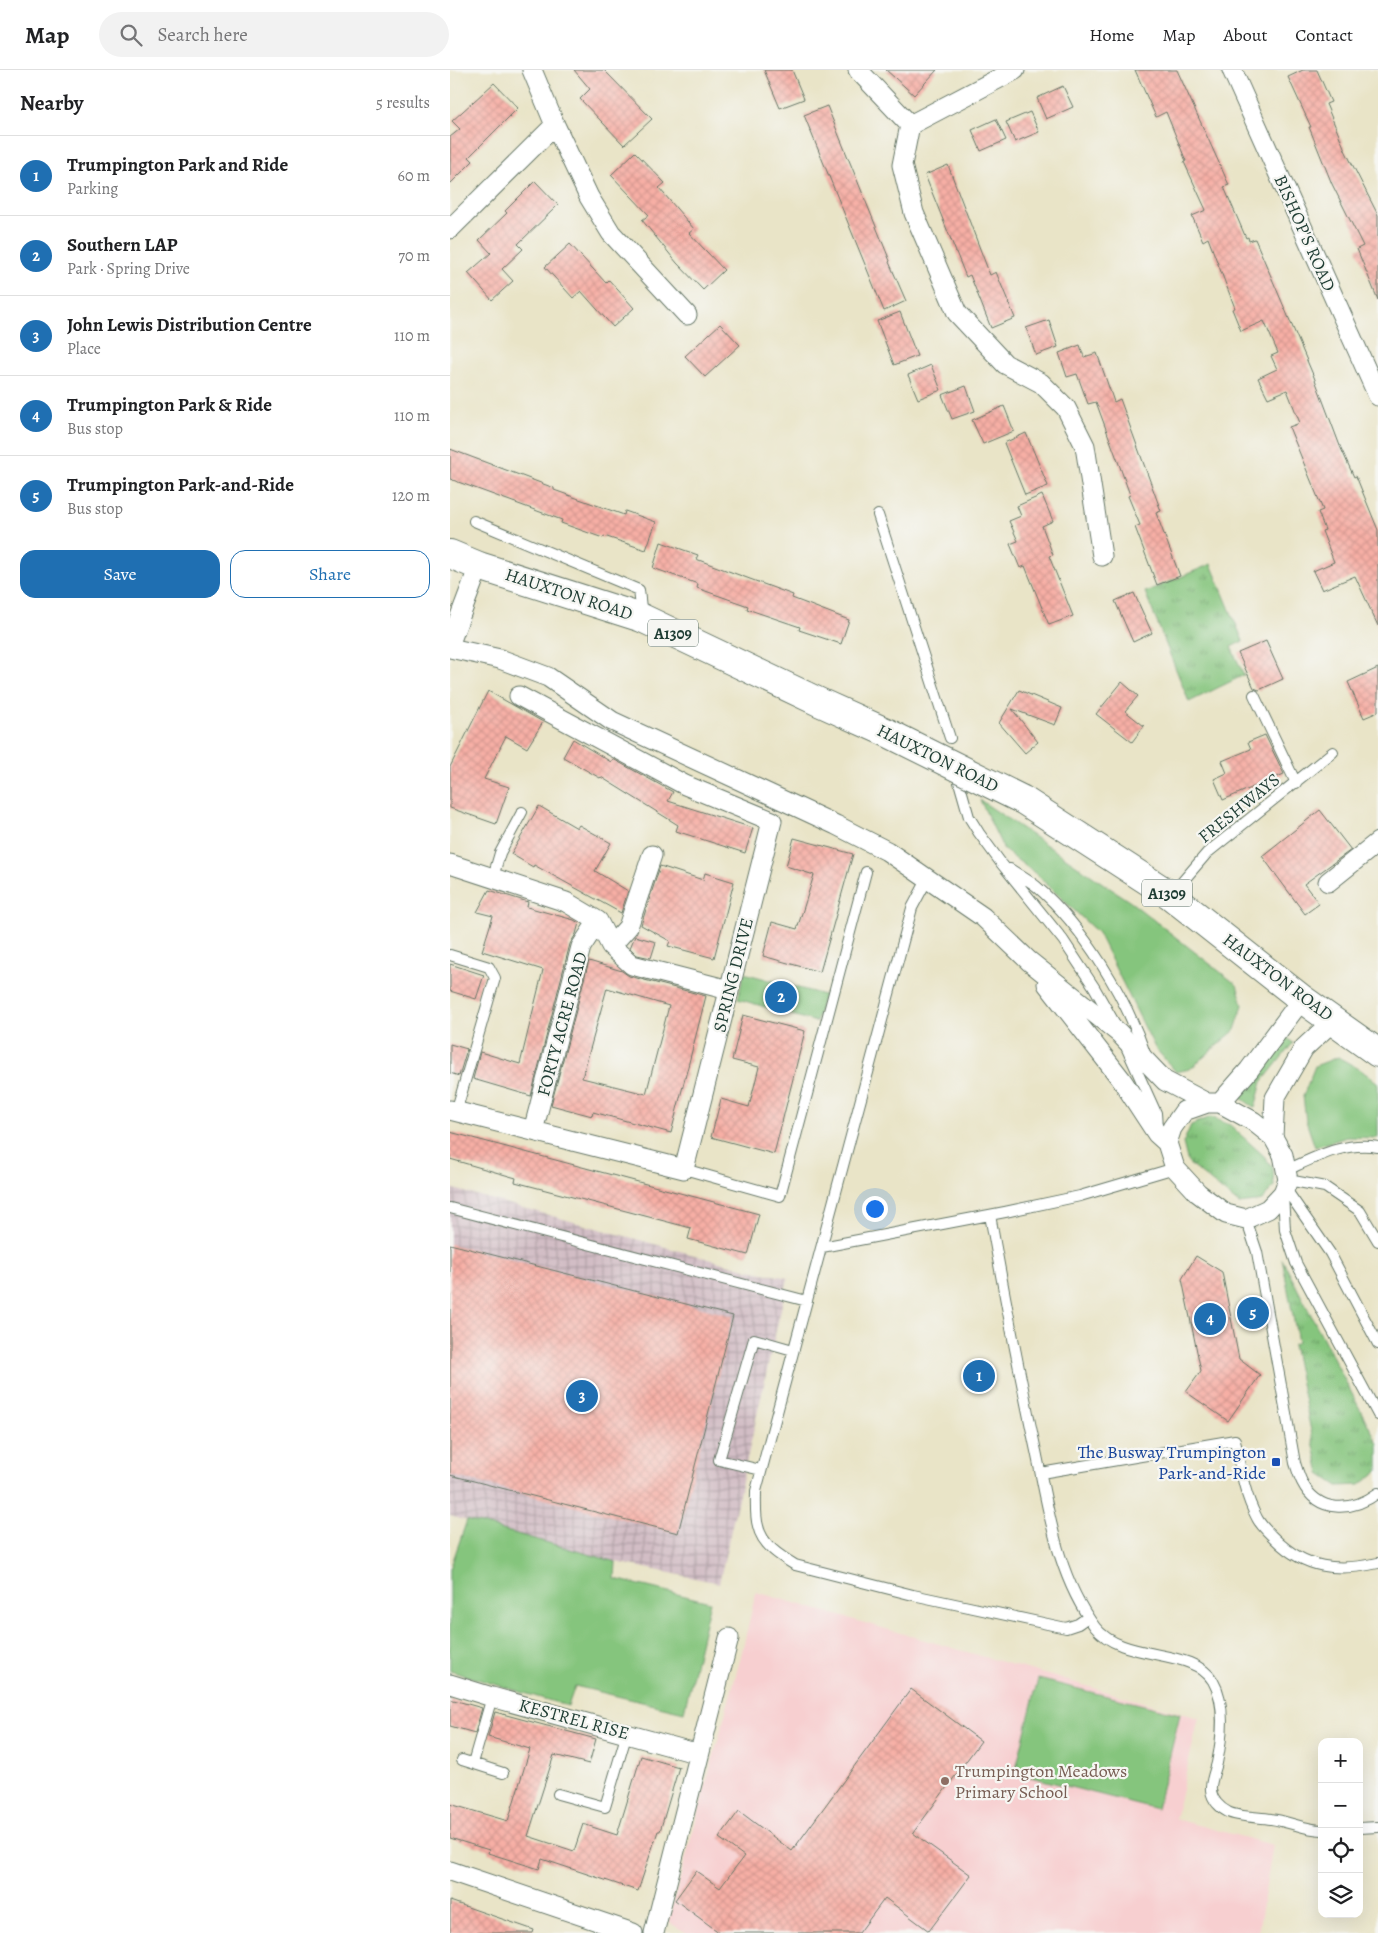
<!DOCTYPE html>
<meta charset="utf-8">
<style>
body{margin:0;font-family:Alegreya,serif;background:#f2f2f2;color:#202124}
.controls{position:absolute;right:15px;bottom:15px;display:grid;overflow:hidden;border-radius:10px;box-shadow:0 5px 20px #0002}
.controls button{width:45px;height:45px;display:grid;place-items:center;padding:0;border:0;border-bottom:1px solid #e0e0e0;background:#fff;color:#202124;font:25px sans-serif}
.you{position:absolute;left:424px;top:1138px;width:18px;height:18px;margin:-12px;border:4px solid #fff;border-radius:50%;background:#1a73e8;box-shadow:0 0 0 8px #1a73e833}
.badge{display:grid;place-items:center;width:32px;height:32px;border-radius:50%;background:#1f6fb2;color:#fff;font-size:16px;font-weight:700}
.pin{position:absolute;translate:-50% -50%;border:2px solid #fff;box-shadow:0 1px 5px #0006}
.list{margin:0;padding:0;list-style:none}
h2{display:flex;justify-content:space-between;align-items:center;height:65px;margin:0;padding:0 20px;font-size:21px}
h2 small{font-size:16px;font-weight:400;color:#757577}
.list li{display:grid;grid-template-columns:32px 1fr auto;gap:15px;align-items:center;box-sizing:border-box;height:80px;padding:0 20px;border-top:1px solid #e0e0e0}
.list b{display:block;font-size:19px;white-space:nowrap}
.list p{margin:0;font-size:16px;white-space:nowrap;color:#757577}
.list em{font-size:16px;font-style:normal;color:#757577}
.actions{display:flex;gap:10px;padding:15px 20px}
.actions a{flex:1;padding:11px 0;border:1px solid #1f6fb2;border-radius:15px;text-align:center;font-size:18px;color:#1f6fb2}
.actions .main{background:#1f6fb2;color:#fff}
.icon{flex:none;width:28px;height:28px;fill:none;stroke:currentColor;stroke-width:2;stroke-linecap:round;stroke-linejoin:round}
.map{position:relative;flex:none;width:928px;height:1863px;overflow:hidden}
header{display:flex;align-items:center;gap:30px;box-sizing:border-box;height:70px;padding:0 25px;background:#fff;border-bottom:1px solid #e0e0e0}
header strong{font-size:24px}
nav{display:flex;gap:28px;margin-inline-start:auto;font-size:18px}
.search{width:350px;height:45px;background:#f2f2f2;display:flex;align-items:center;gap:12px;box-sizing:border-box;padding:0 18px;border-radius:28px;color:#757577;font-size:19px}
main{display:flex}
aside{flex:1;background:#fff}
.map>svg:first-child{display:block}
</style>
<header>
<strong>Map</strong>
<div class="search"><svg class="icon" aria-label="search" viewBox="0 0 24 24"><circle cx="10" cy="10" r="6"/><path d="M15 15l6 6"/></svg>Search here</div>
<nav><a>Home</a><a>Map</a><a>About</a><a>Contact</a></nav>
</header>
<main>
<aside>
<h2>Nearby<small>5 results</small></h2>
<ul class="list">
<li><span class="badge">1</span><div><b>Trumpington Park and Ride</b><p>Parking</p></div><em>60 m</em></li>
<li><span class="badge">2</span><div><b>Southern LAP</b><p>Park · Spring Drive</p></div><em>70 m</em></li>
<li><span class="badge">3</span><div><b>John Lewis Distribution Centre</b><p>Place</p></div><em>110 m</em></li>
<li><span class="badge">4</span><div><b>Trumpington Park &amp; Ride</b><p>Bus stop</p></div><em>110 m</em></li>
<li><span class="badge">5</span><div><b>Trumpington Park-and-Ride</b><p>Bus stop</p></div><em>120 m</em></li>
</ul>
<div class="actions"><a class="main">Save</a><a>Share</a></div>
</aside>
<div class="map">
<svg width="928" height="1863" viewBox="0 0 928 1863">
<defs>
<pattern id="industrial-grid" width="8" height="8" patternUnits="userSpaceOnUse" patternTransform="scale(1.25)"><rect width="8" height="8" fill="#d2bdc5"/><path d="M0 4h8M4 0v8" fill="none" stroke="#aa9ba1"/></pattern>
<pattern id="grass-tufts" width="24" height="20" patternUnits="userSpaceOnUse" patternTransform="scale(1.25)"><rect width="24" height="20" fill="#85c57d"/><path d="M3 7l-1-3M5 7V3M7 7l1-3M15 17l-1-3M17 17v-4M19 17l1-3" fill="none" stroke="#6ca167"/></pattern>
<pattern id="building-cross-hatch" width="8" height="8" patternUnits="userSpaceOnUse" patternTransform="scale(1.25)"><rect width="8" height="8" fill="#f7afa5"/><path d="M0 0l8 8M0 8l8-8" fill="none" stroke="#d3978f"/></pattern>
</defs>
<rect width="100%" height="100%" fill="#f6f6f2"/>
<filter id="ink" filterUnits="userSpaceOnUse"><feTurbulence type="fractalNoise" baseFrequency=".02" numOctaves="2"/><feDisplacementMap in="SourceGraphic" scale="10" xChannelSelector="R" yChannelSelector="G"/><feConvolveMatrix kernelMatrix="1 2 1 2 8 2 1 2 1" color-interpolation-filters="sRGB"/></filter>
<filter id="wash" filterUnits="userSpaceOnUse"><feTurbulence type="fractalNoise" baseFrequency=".0096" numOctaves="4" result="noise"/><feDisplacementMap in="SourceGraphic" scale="20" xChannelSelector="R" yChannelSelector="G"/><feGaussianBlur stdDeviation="1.12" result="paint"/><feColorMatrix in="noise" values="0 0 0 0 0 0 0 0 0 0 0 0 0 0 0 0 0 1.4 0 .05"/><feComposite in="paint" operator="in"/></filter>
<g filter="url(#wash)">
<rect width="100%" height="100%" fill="#e9e4c7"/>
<path fill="#f7cfd0" d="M 306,1522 L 749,1648 L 725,1749 L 823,1775 L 808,1863 L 237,1863 L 218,1852 L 290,1590 Z"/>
<path fill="url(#industrial-grid)" d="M 0,1118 L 299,1200 L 338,1208 L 269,1513 L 166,1492 L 0,1446 Z"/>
<path fill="url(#grass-tufts)" stroke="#528158" d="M 761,494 L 793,571 L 781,577 L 794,605 L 739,632 L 695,522 Z
M 838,968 L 843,973 L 812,1012 L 805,1038 L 787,1025 Z
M 761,1047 L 780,1055 L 814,1086 L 823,1098 L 824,1116 L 812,1131 L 789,1134 L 738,1093 L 733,1073 L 741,1055 Z
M 832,1189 L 928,1374 L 928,1401 L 910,1415 L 888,1416 L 870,1404 L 843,1275 L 848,1272 Z"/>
<path fill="#85c57d" stroke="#528158" d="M 530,730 L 682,833 L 787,915 L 793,935 L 785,960 L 740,999 L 726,1002 L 705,978 L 648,863 L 586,804 L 554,780 Z
M 294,903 L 374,925 L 366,952 L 288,929 Z
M 888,987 L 911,1000 L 928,1013 L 928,1068 L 897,1067 L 865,1077 L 856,1051 L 853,1026 L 865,996 Z
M 17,1450 L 166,1492 L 165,1509 L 260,1532 L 234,1642 L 125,1616 L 118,1636 L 0,1601 L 0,1499 Z
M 588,1609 L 730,1644 L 707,1739 L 565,1703 Z"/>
<g id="blocks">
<path fill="url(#building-cross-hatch)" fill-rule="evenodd" d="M 124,0 L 154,0 L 202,49 L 174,75 L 130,29 L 140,19 Z
M 314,0 L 342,0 L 354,29 L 330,38 Z
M 436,0 L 487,0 L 464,25 Z
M 685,0 L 727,0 L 779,115 L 774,117 L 796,168 L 798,167 L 799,171 L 805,169 L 864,307 L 890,376 L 904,407 L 906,406 L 928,460 L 928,556 L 905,506 L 872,520 L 863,501 L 884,492 L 872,461 L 875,460 L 868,442 L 873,440 L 839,357 L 850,353 L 837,320 L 818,328 L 808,308 L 827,299 L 821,286 L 828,283 L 814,251 L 791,261 L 782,239 L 785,238 L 758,168 L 753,171 L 742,146 L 756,140 L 734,92 L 736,91 L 716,42 L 706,47 Z
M 853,0 L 867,0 L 881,32 L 876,34 L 896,82 L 928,145 L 928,230 L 907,179 L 913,176 L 882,114 L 859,57 L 861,57 L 838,7 Z
M 44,13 L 68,38 L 19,87 L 23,91 L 0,114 L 0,67 L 10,59 L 2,51 Z
M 613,16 L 623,37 L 596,49 L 587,28 Z
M 377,36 L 440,191 L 439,192 L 456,231 L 434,241 L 354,45 Z
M 580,42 L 589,62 L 565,72 L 556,52 Z
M 546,49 L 556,70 L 531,81 L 522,60 Z
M 185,82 L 215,113 L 209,118 L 244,159 L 239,163 L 274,200 L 253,220 L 227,193 L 192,150 L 199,145 L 161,105 Z
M 498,95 L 540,205 L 546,202 L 565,248 L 541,258 L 520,205 L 516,207 L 475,105 Z
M 85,111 L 108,135 L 68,174 L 73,179 L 52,199 L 63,211 L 42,230 L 18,203 L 41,183 L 29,170 L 57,143 L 55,141 Z
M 120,174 L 156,213 L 159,210 L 184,238 L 163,257 L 131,221 L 123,228 L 95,197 Z
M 450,242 L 467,286 L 444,295 L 427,251 Z
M 599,250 L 608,277 L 586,285 L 576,258 Z
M 270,254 L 290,275 L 255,307 L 235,286 Z
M 630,275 L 634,287 L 647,283 L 664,332 L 670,329 L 711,441 L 706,443 L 730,506 L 707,515 L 685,457 L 690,455 L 678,426 L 680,425 L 670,397 L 646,332 L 638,334 L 627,304 L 617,307 L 609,283 Z
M 481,295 L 491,320 L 468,329 L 458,305 Z
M 516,316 L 525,341 L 502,349 L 492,325 Z
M 554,336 L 564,361 L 533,374 L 522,350 Z
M 576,363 L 598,416 L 575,425 L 554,373 Z
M 0,379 L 104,418 L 104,420 L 174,445 L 175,441 L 206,452 L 196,480 L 154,466 L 153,468 L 111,453 L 112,450 L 0,409 Z
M 592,425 L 603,451 L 592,456 L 603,485 L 599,486 L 623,546 L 599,555 L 575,496 L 570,498 L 560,474 L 568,471 L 559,451 L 571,446 L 567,436 Z
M 211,472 L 248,485 L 246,489 L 343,525 L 342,528 L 399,550 L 391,574 L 349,560 L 350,557 L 297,539 L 298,536 L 247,518 L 248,514 L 203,498 Z
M 684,523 L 702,563 L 683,572 L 665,531 Z
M 816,571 L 833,609 L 809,620 L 804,618 L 788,583 Z
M 928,598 L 928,642 L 914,648 L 898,612 Z
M 672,612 L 688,626 L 675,641 L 694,656 L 682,672 L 646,644 Z
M 569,620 L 612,638 L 605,655 L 562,639 L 588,672 L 575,683 L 549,653 Z
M 38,621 L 93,652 L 77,678 L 56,666 L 34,709 L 59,717 L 46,754 L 0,738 L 0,697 Z
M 815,665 L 834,704 L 773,730 L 764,709 L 777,703 L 772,691 L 801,679 L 798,672 Z
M 123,669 L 161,692 L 163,689 L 223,722 L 218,731 L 303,758 L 295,783 L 226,761 L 228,755 L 151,707 L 150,708 L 113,687 Z
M 89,736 L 127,758 L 129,755 L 161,773 L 145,801 L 178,821 L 171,843 L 84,795 L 83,797 L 61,784 Z
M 870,740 L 901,780 L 854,814 L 869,834 L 855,844 L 812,786 Z
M 344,768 L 403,784 L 370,902 L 313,886 L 322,852 L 347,859 L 364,805 L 336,796 Z
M 210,796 L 253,810 L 255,803 L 284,812 L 264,888 L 218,876 L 220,871 L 191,855 Z
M 39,820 L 78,832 L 77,837 L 124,850 L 129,853 L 126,864 L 120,874 L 81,1026 L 23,1009 L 30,982 L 70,994 L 93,900 L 32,881 L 43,846 L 27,842 Z
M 185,866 L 206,872 L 201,888 L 187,885 L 180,878 Z
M 139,891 L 172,901 L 179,906 L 256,926 L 221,1063 L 143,1042 L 142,1046 L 101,1035 ZM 157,918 L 219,936 L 196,1024 L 132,1008 Z
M 0,894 L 34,905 L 26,929 L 0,921 Z
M 293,945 L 355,961 L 324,1084 L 261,1067 L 271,1029 L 299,1037 L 309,997 L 282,990 Z
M 0,974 L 17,979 L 9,1006 L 0,1003 Z
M 0,1062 L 309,1144 L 298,1185 L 238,1169 L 241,1158 L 65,1112 L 66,1108 L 0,1089 Z
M 0,1174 L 283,1246 L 228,1463 L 0,1405 Z
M 746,1186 L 772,1202 L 789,1289 L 810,1305 L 778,1351 L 736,1322 L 751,1301 L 732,1209 Z
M 461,1619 L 531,1671 L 463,1763 L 521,1805 L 479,1861 L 435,1828 L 409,1863 L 270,1863 L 225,1830 L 246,1801 L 270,1818 L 294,1786 L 269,1768 L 289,1741 L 342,1781 Z
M 0,1629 L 32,1638 L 25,1663 L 0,1656 Z
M 45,1642 L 146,1669 L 139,1694 L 104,1685 L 78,1766 L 124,1781 L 133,1754 L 167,1765 L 191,1686 L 229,1697 L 210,1761 L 208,1761 L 188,1821 L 92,1789 L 89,1799 L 38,1783 L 39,1780 L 0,1768 L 0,1734 L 58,1751 L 80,1679 L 38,1667 Z
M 0,1831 L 84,1860 L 83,1863 L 0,1863 Z"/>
</g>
</g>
<g filter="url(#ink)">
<use href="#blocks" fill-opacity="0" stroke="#667767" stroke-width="1"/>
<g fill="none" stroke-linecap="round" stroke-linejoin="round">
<g stroke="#667767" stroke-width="12">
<path id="service" d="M 428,445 L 500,668
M 24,451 L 189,520 L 192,547
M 804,625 L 846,713
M 509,712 L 519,747 L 529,763 L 551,793 L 613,870 L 644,917 L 665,954
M 560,799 C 569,805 578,810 586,816 C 634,857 676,927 696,986
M 43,807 L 50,783 L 72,742
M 478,808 L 462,838 L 306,1421 C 306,1432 305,1446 308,1456 C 312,1475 330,1486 345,1495 L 463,1525 L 616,1558 L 628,1554 L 638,1547
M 721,825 L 757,783 L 883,682
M 0,885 L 39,897 L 45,908 L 6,1042
M 677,979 L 706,1043 L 707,1058
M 234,1099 L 330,1126 L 416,802
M 837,1100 C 866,1087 895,1071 928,1077
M 838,1110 L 875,1117 L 910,1141 L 928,1171
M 835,1118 L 880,1183 L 928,1274
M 833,1124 L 835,1160 L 846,1193 L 928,1345
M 0,1138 L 357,1231
M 540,1145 C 554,1223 569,1302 586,1381 C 599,1442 607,1506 645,1557 C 673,1593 742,1576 763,1611 C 776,1633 772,1669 767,1693 C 765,1701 760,1713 761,1720 C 762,1730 770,1738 778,1742 C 787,1747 809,1747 821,1749 C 838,1751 855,1760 872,1760
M 796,1149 L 807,1182 L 845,1393 C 847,1399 849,1406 852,1412 C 868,1444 902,1442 928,1423
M 372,1177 L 555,1142 L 630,1126 L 725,1098
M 311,1400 L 269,1390 L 304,1269 L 343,1280
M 591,1403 L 785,1370 C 790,1396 794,1424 807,1448 C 811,1456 819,1463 825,1469 C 855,1499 887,1502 928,1493
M 12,1690 L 53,1703
M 23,1693 L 42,1627
M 108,1724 L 155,1737 L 177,1663
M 909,1758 L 928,1757"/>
</g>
<g stroke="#667767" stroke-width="21">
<path id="minor" d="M 82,0 L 105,55 L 139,127 L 161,163 L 237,245
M 408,0 L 460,55 L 452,95 L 464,143 L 507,243 L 555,294 L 591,313 L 616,338 L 635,376 L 652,486
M 782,0 L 928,326
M 460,55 L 565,0
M 0,159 L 105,55
M 0,573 L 29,496
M 0,578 L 50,589 L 98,607 L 162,651 L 386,755 L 437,781 L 533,847 L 579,891 L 669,963 L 715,1011 L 757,1033
M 0,794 L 116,832 L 148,851 L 161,876 L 182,895 L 279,920
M 878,812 L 928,772
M 161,876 L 178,857 L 202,785
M 597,914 L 671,1009 L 707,1064 L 717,1073 L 725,1098 L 748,1123 L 776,1144 L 796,1149 L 818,1139 L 833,1123 L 838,1110 L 833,1085 L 823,1067 L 803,1051 L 770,1033 L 757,1033 L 734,1041 L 722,1058 L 717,1073
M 770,1033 L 799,1000 L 852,929
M 0,1040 L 234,1099 L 322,751 L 235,715 L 69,626
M 83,1061 L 131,877 L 148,851
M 823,1067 L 825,1028 L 854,978 L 884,950
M 0,1614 L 42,1627 L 238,1681 L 249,1682
M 0,1801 L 183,1863
M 204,1863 L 279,1568"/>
</g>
<g stroke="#667767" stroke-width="30">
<path id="primary" d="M 0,484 L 29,496 L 192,548 L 369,632 L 438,663
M 573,730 L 720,825 L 852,929 L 928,983"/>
</g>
<use href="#service" stroke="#fff" stroke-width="10"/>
<use href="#minor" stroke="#fff" stroke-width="19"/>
<use href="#primary" stroke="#fff" stroke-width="28"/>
<g stroke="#667767" stroke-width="30" stroke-linecap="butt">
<path id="primary-bridge" d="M 438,663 L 573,730"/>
</g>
<use href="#primary-bridge" stroke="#fff" stroke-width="28"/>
</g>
</g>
<rect fill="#1a4fb4" stroke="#f6f6f2" stroke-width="2" x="821" y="1387" width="10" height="10" rx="2.5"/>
<circle fill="#8d6e63" stroke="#f6f6f2" stroke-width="2" cx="495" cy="1711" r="5"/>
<g text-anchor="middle" stroke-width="4.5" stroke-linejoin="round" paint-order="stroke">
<g fill="#f6f6f2" stroke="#60746d" stroke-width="1">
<rect x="198" y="549.5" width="50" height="27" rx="4"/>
<rect x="692" y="809.5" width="50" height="27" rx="4"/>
</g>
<g font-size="16" font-weight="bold" fill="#1f3d34">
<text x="223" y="569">A1309</text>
<text x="717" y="829">A1309</text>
</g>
<g font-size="18" fill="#1f3d34" stroke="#f6f6f2">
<text transform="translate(855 163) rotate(66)" y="6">BISHOP'S ROAD</text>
<text transform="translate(119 524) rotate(18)" y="6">HAUXTON ROAD</text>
<text transform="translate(488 688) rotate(26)" y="6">HAUXTON ROAD</text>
<text transform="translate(789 738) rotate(-39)" y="6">FRESHWAYS</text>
<text transform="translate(283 905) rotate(-76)" y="6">SPRING DRIVE</text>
<text transform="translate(828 907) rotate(37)" y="6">HAUXTON ROAD</text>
<text transform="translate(112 954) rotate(-75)" y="6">FORTY ACRE ROAD</text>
<text transform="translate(124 1649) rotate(15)" y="6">KESTREL RISE</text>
</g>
<g font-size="18" fill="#164399" stroke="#f6f6f2" text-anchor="end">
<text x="816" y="1388">The Busway Trumpington<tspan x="816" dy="21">Park-and-Ride</tspan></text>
</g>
<g font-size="18" fill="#785e54" stroke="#f6f6f2" text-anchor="start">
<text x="505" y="1707">Trumpington Meadows<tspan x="505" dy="21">Primary School</tspan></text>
</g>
</g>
</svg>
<div class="controls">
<button>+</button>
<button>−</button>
<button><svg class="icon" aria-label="locate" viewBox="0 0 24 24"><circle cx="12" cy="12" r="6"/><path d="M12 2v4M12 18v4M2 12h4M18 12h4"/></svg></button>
<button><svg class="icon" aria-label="layers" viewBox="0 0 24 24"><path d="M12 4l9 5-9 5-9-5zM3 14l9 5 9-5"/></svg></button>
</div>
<div class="you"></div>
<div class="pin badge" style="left:529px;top:1306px">1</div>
<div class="pin badge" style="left:331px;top:927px">2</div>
<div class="pin badge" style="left:132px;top:1326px">3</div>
<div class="pin badge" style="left:760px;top:1249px">4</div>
<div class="pin badge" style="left:803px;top:1243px">5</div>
</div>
</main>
